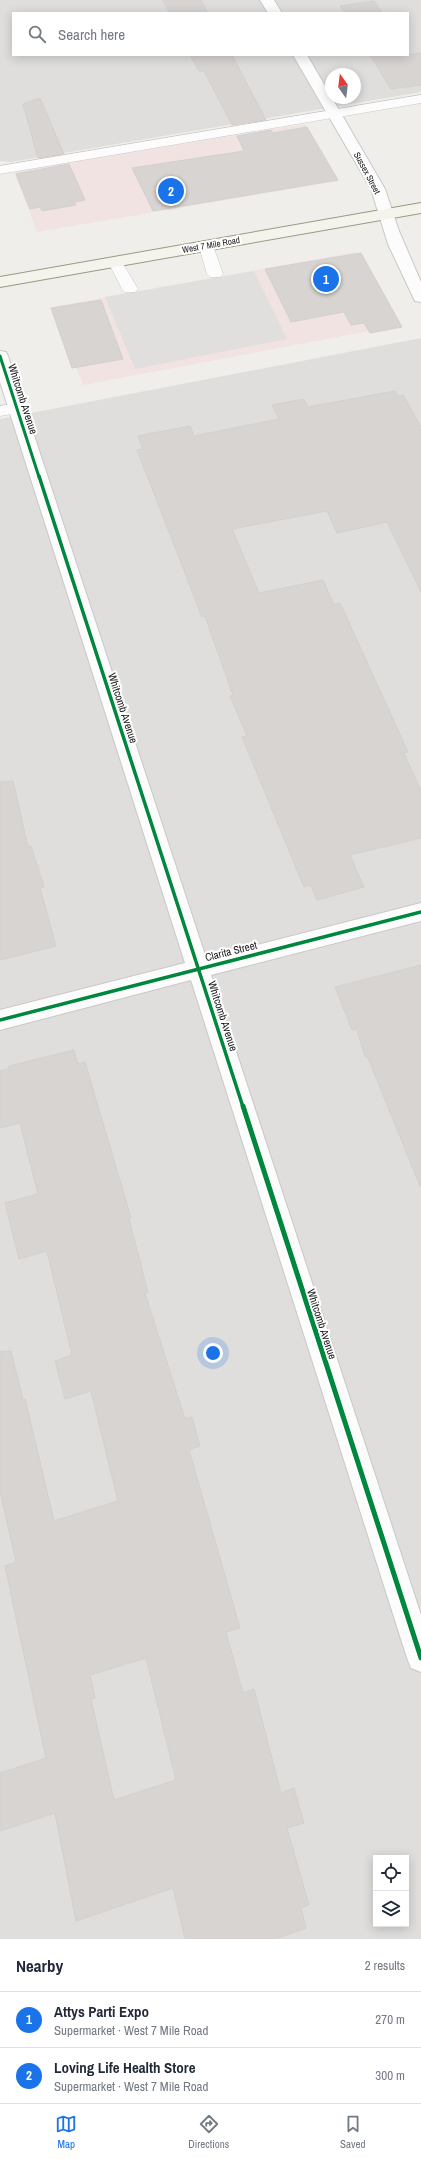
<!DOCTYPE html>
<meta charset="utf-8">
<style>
body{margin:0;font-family:"Archivo Narrow",sans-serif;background:#f2f2f3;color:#1f2937}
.controls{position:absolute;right:12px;bottom:12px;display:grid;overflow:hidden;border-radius:0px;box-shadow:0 2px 10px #0003}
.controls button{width:36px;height:36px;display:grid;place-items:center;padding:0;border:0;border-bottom:1px solid #e0e1e3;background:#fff;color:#1f2937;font:20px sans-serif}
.compass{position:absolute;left:325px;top:68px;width:36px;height:36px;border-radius:50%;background:#fff;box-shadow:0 2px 10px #0003;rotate:346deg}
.you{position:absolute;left:213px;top:1353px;width:14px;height:14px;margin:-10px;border:3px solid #fff;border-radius:50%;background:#1a73e8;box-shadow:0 0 0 6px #1a73e833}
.badge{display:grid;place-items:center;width:26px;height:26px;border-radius:50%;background:#1a73e8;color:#fff;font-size:13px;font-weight:700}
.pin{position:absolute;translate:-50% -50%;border:2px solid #fff;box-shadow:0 1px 4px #0006}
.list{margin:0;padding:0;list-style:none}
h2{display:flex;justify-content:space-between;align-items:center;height:52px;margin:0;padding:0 16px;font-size:17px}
h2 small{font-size:13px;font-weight:400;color:#747a83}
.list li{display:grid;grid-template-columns:26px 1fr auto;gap:12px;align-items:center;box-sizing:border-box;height:56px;padding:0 16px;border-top:1px solid #e0e1e3}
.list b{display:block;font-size:15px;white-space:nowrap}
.list p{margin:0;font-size:13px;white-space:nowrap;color:#747a83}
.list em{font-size:13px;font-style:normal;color:#747a83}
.icon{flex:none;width:22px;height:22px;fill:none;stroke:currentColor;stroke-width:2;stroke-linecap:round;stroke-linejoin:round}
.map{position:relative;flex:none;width:421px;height:1939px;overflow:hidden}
.search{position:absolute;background:#fff;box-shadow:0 2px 10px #0003;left:12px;right:12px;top:12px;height:44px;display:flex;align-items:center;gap:10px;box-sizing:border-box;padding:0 14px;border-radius:0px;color:#747a83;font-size:15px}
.sheet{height:164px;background:#fff}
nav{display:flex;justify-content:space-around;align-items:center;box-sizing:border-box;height:56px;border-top:1px solid #e0e1e3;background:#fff;font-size:11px;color:#747a83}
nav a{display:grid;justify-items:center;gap:2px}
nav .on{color:#1a73e8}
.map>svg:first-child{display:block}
</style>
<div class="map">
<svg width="421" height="1939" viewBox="0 0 421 1939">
<rect width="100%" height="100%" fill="#f0eeeb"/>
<path fill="#dfdedc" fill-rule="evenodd" d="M 0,0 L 421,0 L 421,92 L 11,162 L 0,161 ZM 13,13 L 408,13 L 408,55 L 13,55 ZM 331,74 L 355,74 L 355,98 L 331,98 Z
M 421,338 L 421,1939 L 0,1939 L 0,419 ZM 376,1858 L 406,1858 L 406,1924 L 376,1924 Z"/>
<path fill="#f1e3e1" d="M 305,124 L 338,181 L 37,232 L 14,172 Z
M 355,252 L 396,326 L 83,385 L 53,307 Z"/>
<path fill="#e0dfde" d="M 254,271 L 287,339 L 135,369 L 105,297 Z"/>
<path fill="#d7d4d2" stroke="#d3d0cc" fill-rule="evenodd" d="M 163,0 L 201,0 L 208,13 L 170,13 Z
M 374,1 L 382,13 L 345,13 L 340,6 Z
M 421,53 L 421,85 L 391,89 L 370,55 L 408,55 Z
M 190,55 L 232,55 L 266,120 L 232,125 L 204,71 L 199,71 Z
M 40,98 L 64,154 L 38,158 L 23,104 Z
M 307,127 L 338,180 L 153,211 L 132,168 L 244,151 L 237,136 L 271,130 L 273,133 Z
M 69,164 L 85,200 L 74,202 L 76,205 L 42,211 L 40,207 L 30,209 L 16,174 Z
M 361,253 L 402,327 L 370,333 L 364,323 L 351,325 L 344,312 L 291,322 L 265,269 Z
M 101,300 L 123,359 L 72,368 L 51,308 Z
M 395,391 L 398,396 L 403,395 L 421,427 L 421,592 L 387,522 L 337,533 L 327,511 L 232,529 L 259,593 L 323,580 L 334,605 L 340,603 L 408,752 L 404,753 L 421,791 L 421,838 L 350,855 L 364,887 L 317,900 L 311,885 L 304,887 L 242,737 L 247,736 L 230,696 L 233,695 L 205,616 L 202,617 L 137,450 L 143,449 L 138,436 L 190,426 L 194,436 L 279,419 L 272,405 L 304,399 L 308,407 Z
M 13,781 L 28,847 L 31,846 L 44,887 L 40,888 L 56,946 L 0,960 L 0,782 Z
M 421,965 L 421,1186 L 420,1186 L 368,1058 L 365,1057 L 357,1029 L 352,1030 L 335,987 Z
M 74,1050 L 78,1064 L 85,1062 L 131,1218 L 129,1219 L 148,1292 L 145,1293 L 185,1419 L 192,1417 L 200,1446 L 189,1450 L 240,1628 L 226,1632 L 243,1693 L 254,1689 L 281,1793 L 294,1788 L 304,1823 L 287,1828 L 309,1905 L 301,1908 L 306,1928 L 275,1939 L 185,1939 L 173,1888 L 76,1921 L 55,1813 L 0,1831 L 0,1773 L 46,1758 L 5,1566 L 16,1562 L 0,1491 L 0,1352 L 11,1351 L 23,1400 L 25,1399 L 54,1521 L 118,1501 L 91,1391 L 65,1399 L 55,1361 L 72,1355 L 47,1251 L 19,1259 L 5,1203 L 38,1194 L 20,1123 L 0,1128 L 0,1071 L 9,1069 L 9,1066 ZM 146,1658 L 176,1780 L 114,1800 L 91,1699 L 95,1698 L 90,1675 Z"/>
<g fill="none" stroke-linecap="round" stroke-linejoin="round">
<g stroke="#c9c8c7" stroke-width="1">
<path id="lane" d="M 421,95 L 421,103 L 0,174 L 0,166 Z
M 206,242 L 211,243 L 213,246 L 223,274 L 220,277 L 210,277 L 207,274 L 199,246 L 201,243 Z
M 115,257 L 120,259 L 122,262 L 138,289 L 135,292 L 125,292 L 122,289 L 108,262 L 110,259 Z
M 17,403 L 23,404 L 25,408 L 23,412 L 0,416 L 0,406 Z"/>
</g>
<g stroke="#c9c8c7" stroke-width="2">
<path id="street" d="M 260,0 L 274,0 L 282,13 L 268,13 Z
M 293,55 L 307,55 L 385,189 L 399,231 L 421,282 L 421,302 L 415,301 L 413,297 L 388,244 L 371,189 Z
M 0,351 L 6,352 L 8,356 L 206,958 L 421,903 L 421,921 L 211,975 L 421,1615 L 421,1672 L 411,1668 L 407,1658 L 191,980 L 0,1030 L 0,1010 L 185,963 L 0,382 Z"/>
</g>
<g stroke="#999a82" stroke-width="2">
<path id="secondary" d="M 421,203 L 421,213 L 0,287 L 0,277 Z"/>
</g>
<use href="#lane" fill="#fdfcfc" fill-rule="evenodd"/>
<use href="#street" fill="#fdfcfc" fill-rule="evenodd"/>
<use href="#secondary" fill="#f4f4ed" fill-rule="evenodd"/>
<g stroke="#fff" stroke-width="4.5">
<path id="cycleway-far2" d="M 0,356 L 39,477"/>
</g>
<g stroke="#fff" stroke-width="6">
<path id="cycleway-far1" d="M 39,476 L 243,1107
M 0,1020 L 421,912"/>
</g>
<g stroke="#fff" stroke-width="8">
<path id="cycleway" d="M 243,1106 L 421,1658"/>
</g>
<use href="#cycleway-far2" stroke="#00873e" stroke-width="3"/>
<use href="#cycleway-far1" stroke="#00873e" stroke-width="3.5"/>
<use href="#cycleway" stroke="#00873e" stroke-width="5"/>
</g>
<g text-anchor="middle" stroke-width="4" stroke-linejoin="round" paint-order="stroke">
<g font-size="9" fill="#222" stroke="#fff">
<text transform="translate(367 173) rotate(62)" y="3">Sussex Street</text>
<text transform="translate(211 245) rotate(-10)" y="3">West 7 Mile Road</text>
</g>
<g font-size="11" fill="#222" stroke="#fff">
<text transform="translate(23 399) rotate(72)" y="4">Whitcomb Avenue</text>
<text transform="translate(123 708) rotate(72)" y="4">Whitcomb Avenue</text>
<text transform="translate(231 951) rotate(-14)" y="4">Clarita Street</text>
<text transform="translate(223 1016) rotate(72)" y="4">Whitcomb Avenue</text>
<text transform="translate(322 1324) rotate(72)" y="4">Whitcomb Avenue</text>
</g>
</g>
</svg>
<div class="controls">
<button><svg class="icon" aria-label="locate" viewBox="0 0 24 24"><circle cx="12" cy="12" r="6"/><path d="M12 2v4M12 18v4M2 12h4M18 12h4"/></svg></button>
<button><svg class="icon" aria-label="layers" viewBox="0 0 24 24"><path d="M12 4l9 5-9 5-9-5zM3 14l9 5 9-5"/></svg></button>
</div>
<svg class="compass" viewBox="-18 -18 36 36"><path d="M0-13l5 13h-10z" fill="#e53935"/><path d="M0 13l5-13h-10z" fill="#747a83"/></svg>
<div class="you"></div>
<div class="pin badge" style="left:326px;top:279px">1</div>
<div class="pin badge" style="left:171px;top:191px">2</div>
<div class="search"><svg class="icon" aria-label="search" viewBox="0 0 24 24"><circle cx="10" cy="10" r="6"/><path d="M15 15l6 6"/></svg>Search here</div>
</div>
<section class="sheet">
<h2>Nearby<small>2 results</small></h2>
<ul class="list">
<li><span class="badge">1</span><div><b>Attys Parti Expo</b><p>Supermarket · West 7 Mile Road</p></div><em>270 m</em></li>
<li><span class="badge">2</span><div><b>Loving Life Health Store</b><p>Supermarket · West 7 Mile Road</p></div><em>300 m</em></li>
</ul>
</section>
<nav>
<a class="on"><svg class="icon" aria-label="map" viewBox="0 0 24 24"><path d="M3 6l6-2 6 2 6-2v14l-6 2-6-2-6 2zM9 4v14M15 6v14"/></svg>Map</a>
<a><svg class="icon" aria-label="directions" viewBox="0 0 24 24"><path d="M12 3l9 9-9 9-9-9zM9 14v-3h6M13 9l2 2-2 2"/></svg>Directions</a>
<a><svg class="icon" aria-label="saved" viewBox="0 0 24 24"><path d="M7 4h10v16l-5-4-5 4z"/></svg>Saved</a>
</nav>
